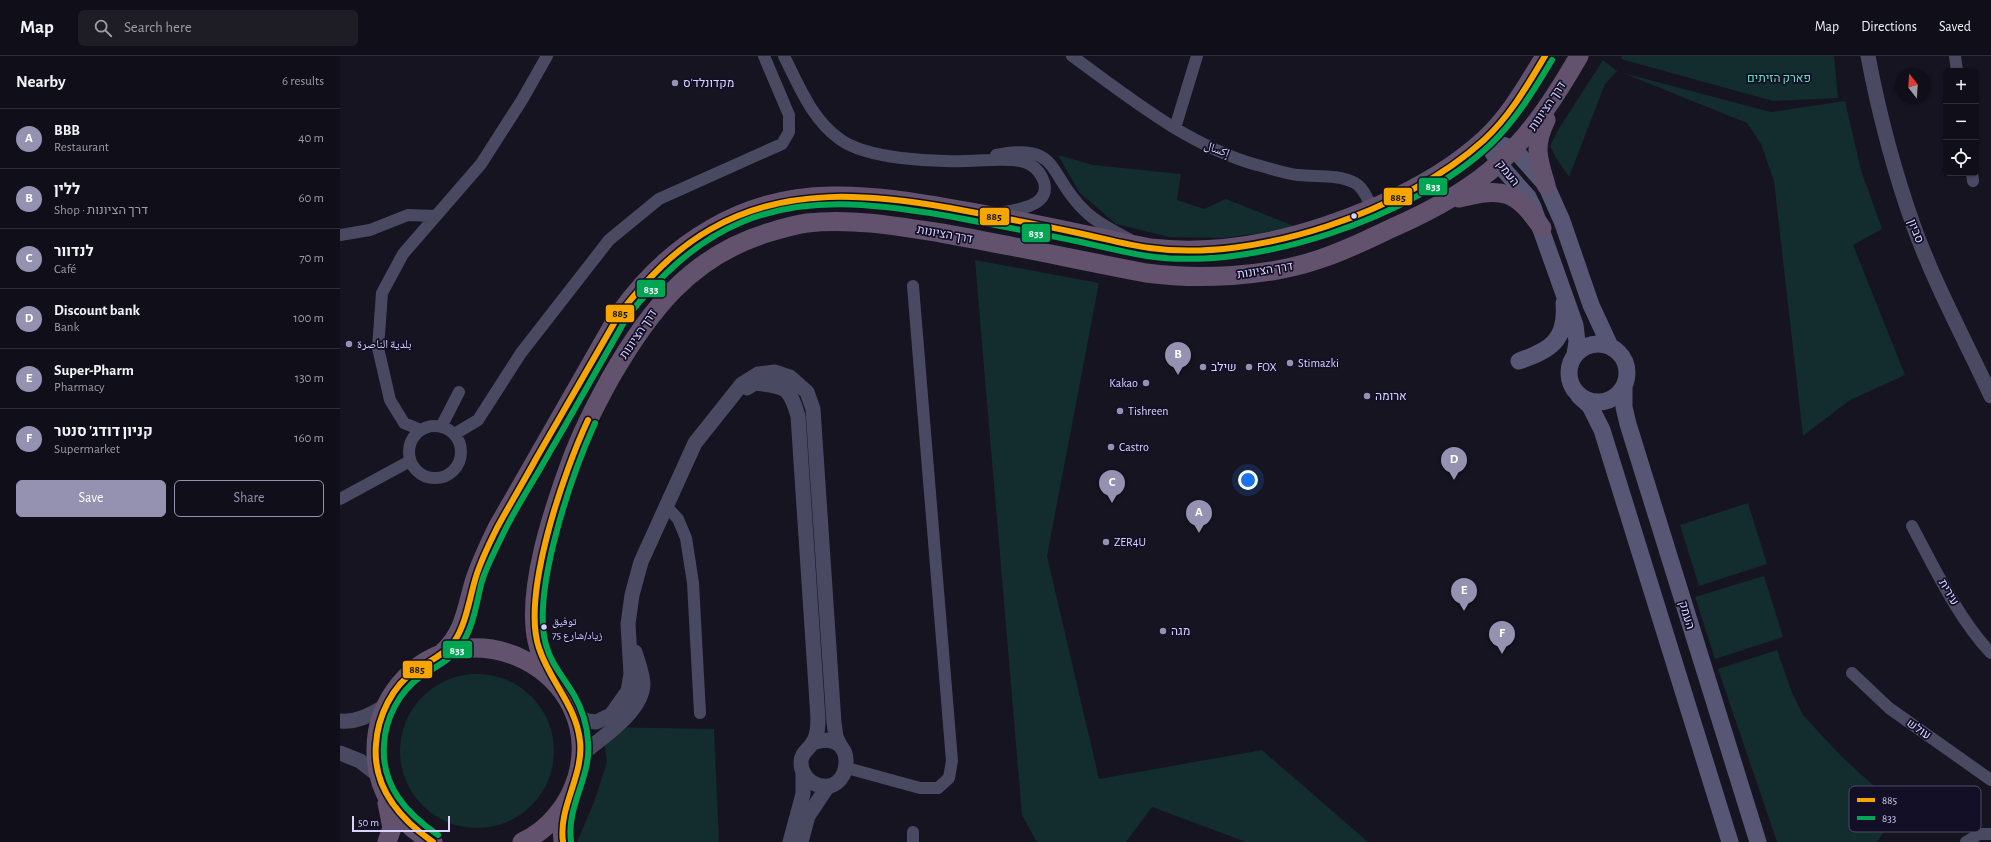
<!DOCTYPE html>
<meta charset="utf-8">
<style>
body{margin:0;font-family:"Alegreya Sans","Noto Naskh Arabic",Heebo,sans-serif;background:#1e1d26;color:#f1f3f6}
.controls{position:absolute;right:12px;top:12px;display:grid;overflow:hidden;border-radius:6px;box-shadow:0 1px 3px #0004}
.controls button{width:36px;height:36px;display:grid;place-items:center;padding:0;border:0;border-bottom:1px solid #302f38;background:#100f19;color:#f1f3f6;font:20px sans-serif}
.compass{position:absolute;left:1555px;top:12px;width:36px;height:36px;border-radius:50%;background:#100f19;box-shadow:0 1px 3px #0004;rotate:343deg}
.scale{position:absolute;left:12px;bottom:10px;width:98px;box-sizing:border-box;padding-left:4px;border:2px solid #d9d4ff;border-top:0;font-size:11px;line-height:14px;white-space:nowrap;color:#d9d4ff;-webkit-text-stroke:3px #130f26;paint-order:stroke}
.you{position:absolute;left:908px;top:424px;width:14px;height:14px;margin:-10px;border:3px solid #fff;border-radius:50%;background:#1a73e8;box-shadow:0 0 0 6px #1a73e833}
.badge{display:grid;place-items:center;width:26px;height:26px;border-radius:50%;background:#9591b1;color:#fff;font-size:13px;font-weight:700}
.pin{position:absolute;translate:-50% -33px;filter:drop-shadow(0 1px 2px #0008)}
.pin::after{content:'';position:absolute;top:21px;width:14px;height:12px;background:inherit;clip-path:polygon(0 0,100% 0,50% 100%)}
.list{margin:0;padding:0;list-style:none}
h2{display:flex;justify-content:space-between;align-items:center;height:52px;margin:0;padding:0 16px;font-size:17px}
h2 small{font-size:13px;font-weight:400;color:#9c9ca2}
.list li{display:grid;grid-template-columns:26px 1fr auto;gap:12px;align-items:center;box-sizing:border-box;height:60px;padding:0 16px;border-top:1px solid #302f38}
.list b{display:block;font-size:15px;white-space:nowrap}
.list p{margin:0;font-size:13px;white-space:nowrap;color:#9c9ca2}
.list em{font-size:13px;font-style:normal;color:#9c9ca2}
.actions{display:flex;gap:8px;padding:12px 16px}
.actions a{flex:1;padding:9px 0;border:1px solid #9591b1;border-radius:6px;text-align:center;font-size:14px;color:#9591b1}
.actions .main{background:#9591b1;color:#fff}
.icon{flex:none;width:22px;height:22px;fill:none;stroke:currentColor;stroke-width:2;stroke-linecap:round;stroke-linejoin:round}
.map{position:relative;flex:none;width:1651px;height:786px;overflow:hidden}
header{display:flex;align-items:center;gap:24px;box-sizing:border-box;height:56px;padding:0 20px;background:#100f19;border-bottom:1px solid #302f38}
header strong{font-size:19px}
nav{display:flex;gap:22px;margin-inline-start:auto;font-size:14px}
.search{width:280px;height:36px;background:#1e1d26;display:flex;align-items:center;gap:10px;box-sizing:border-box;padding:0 14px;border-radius:6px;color:#9c9ca2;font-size:15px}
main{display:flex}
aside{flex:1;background:#100f19}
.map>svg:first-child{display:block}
</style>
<header>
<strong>Map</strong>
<div class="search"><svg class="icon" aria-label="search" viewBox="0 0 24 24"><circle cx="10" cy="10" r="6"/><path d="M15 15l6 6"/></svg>Search here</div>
<nav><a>Map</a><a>Directions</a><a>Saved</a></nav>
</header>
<main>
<aside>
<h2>Nearby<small>6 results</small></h2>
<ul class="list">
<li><span class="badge">A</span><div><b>BBB</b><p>Restaurant</p></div><em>40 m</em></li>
<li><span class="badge">B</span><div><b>ללין</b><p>Shop · דרך הציונות</p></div><em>60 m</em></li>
<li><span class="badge">C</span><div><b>לנדוור</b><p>Café</p></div><em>70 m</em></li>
<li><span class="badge">D</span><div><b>Discount bank</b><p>Bank</p></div><em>100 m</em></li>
<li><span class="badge">E</span><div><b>Super-Pharm</b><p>Pharmacy</p></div><em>130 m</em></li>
<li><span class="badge">F</span><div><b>קניון דודג' סנטר</b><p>Supermarket</p></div><em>160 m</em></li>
</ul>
<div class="actions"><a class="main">Save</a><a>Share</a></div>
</aside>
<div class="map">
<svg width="1651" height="786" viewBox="0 0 1651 786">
<rect width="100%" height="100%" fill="#161421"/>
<path fill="#132c2d" d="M 1282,0 L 1494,0 L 1498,42 L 1433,45 L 1281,3 Z
M 1263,4 L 1277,15 L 1265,28 L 1229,121 L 1216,102 L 1210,90 L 1218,74 Z
M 1283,17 L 1431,56 L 1505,45 L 1521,114 L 1542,173 L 1513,189 L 1565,319 L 1510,344 L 1463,380 L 1434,125 L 1421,88 L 1407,67 Z
M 718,99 L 753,109 L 841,118 L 837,144 L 864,153 L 886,143 L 959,172 L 884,182 L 829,181 L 776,168 L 739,136 Z
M 635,204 L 759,227 L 707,500 L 759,723 L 922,694 L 1028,786 L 906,786 L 812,751 L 786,786 L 697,786 L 682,759 Z
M 1408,447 L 1427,508 L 1359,530 L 1340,469 Z
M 1424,520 L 1443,581 L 1375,603 L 1355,541 Z
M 1437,594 L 1452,637 L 1463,659 L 1501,700 L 1559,753 L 1537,786 L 1437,786 L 1378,613 Z
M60 695a77 77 0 1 1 154 0a77 77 0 1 1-154 0Z
M 262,671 L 374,673 L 379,786 L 237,786 L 254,746 L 267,706 Z"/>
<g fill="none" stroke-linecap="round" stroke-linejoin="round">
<path stroke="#4a4962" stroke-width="12" d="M 444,0 C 459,30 472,64 501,84 C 528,103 593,106 625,105 C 643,105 662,102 680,105 C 692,107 700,115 704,126 C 711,151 675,154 658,157
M 732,0 C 790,42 847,89 917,109 C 930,112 945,118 958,119 C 977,121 998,118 1015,127 C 1024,132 1028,144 1032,152
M 1615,0 L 1617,15
M 835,72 L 857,0
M 656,99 C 722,86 707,120 745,155 C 757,167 774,175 789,183
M 1632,117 L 1633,125
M 0,179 L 30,174 L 68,159 L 96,160
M69 396a26 26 0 1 1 52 0a26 26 0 1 1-52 0Z
M 101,371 L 119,336
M 81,374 L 64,367 L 50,344 L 38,292 L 42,237 L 63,198 L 141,108 L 182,44 L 207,0
M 116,381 L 118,376 L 138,364 L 181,297 L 269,184 L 319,143 L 442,88 L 449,76 L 449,59 L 424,0
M 0,443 L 70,405
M 326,450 L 338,463 L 346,482 L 353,527 L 360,657
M 1572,470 C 1594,511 1619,564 1651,597
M 1512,617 L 1549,652 L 1651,724
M 507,712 L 580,732 L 598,732 L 609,722 L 612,705 L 573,230
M 573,776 L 573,786
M 1626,786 L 1639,778 L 1651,778"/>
<path stroke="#4a4962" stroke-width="15" d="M 1528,0 C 1539,58 1554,115 1574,171 C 1595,229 1625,284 1651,340
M 407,332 L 415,327 C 445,331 449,329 458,360 L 478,662 C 478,670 478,679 473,686 C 469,694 461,696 461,707 C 461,715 466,723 473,727 C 513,747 521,669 473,687
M 230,650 L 240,662 L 248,665 L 256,666 L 271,659 L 288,635 L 291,618 L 288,568 L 292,539 L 301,506 L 355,387 L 402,328 L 418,318 L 435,316 L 450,321 L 467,336 L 473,353 L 494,667 L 496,681 L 501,691
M 0,665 C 17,667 31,658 46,650
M 0,697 L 20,705 L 38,719
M 240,700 C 260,682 301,658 303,629 C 303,618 298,607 295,596
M 450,786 L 463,738 L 463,717
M 461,786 L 468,760 L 488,730"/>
<path stroke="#575674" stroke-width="17" d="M 1145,83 L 1174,93 L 1206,129 L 1222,165 L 1251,249 L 1270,290
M 1152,95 L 1165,115 L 1188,141 L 1193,151 L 1235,269 L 1237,286 L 1235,298
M1229 317a29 29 0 1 1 58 0a29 29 0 1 1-58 0Z
M 1179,305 C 1211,294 1227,284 1224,247
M 1284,331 L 1284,351 L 1288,368 L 1418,786
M 1239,340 L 1250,350 L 1262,374 L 1390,786"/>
<path stroke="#62526e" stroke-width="19" d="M 1206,129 C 1198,103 1193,90 1206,64
M 1119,142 C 1163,131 1176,134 1202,172
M 101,598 C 125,577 126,552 135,523 C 141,505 149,489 157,472 L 280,257 C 330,187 403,141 491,140 C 532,139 573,146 614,153 C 680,164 745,179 810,192 C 890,201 966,181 1040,149 C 1078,132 1114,112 1145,83 C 1170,60 1187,29 1205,0
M 213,624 C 207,612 200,599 197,585 C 186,534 213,454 231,405 C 242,375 256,348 271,321 C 309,255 350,201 427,177 C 440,173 453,169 467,167 C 512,162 557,170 601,177 C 669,189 738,204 806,217 C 859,224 926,221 977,204 C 1003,196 1027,184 1052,172 C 1091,155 1129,135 1160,106 C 1193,76 1217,38 1239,0
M 47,747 L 52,772 L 47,786
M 93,786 C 58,767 35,734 36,693 C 36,670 44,648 59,629 C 127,545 267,616 237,721 C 229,748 209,774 182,786
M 223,786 L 222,770 L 226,748"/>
<g stroke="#130f26" stroke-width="9">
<path id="bus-1" d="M 93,786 C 60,763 32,732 36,688 C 38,660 52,630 76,614 C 89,605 104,599 114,586 C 126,568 129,545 135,524 C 140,506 149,488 157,472 C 170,448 184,425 197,401 C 225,353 252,305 280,257 C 306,224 334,194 371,173 C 446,130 529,138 610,152 C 653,160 696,168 738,177 C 762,182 786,189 810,192 C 915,207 1066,155 1144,84 C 1170,60 1187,30 1205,0
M 223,786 C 218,751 244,720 240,685 C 236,649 210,626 199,592 C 181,539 224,415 248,364"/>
</g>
<g stroke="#130f26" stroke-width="9">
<path id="bus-2" d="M 98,779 C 67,758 41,730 44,689 C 45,663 59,636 80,621 C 93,612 109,605 119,592 C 134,572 136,548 142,525 C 147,509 156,493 163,478 C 175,453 191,429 204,406 C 232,358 259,310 287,261 C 318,222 354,186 402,166 C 466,139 536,148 602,159 C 647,167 691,176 736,185 C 759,190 783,196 807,200 C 913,216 1073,162 1151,88 C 1176,64 1194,34 1212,4
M 231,785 C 226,750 252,720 248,685 C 247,669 242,653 234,639 C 224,622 211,608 206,589 C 191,535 232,418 255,367"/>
</g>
<use href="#bus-1" stroke="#f7a600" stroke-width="6"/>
<use href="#bus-2" stroke="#00a651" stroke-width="6"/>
</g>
<g fill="#9591b1" stroke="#130f26" stroke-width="1.5">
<circle cx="335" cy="27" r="4"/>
<circle cx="9" cy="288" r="4"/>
<circle cx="950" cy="307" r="4"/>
<circle cx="863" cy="311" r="4"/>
<circle cx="909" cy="311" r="4"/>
<circle cx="806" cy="327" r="4"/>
<circle cx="1027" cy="340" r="4"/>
<circle cx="780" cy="355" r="4"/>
<circle cx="771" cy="391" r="4"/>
<circle cx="766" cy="486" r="4"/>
<circle cx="823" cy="575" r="4"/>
</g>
<g fill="#d9d4ff" stroke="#130f26" stroke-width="1.5">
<circle cx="1014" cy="160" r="3.5"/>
<circle cx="204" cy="571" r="3.5"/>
</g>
<g text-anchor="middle" stroke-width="3.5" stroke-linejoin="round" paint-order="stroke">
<g font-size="11" fill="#d9d4ff" stroke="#130f26" text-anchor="start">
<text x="212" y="569">توفيق<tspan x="212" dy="14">زياد/شارع 75</tspan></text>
</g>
<g font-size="12" fill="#5fe0c0" stroke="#130f26">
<text x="1439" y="26">פארק הזיתים</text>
</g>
<g font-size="12" fill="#d9d4ff" stroke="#130f26" text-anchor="start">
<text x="343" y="31">מקדונלד'ס</text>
<text x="17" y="292">بلدية الناصرة</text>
<text x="958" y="311">Stimazki</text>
<text x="871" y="315">שילב</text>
<text x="917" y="315">FOX</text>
<text x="798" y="331" text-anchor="end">Kakao</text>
<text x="1035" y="344">ארומה</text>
<text x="788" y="359">Tishreen</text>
<text x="779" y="395">Castro</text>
<text x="774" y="490">ZER4U</text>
<text x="831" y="579">מגה</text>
</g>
<g font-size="12" fill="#d9d4ff" stroke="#130f26">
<text transform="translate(1207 50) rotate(-56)" y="4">דרך הציונות</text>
<text transform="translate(877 93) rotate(21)" y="4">إكسال</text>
<text transform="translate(1168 117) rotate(52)" y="4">העמק</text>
<text transform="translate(1576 175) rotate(69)" y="4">סביון</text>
<text transform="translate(605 178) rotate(10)" y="4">דרך הציונות</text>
<text transform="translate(925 214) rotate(-9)" y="4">דרך הציונות</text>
<text transform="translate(298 278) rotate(-56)" y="4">דרך הציונות</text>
<text transform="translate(1609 536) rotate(59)" y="4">עירית</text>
<text transform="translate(1347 559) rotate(73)" y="4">העמק</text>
<text transform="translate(1579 673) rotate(35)" y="4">עולש</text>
</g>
</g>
<rect x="1509" y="730" width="132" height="46" rx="6" fill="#130f26" stroke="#4e4a67" stroke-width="1"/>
<rect x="1517" y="742" width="18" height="4" fill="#f7a600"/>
<rect x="1517" y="760" width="18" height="4" fill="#00a651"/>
<g font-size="11" fill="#d9d4ff">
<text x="1542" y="748">885</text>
<text x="1542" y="766">833</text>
</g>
<g stroke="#130f26" stroke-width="1.5">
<rect x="1078" y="121" width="30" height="19" rx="4" fill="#00a651"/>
<rect x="1043" y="131" width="30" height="19" rx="4" fill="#f7a600"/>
<rect x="639" y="151" width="31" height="19" rx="4" fill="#f7a600"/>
<rect x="681" y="167" width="30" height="20" rx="4" fill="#00a651"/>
<rect x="296" y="223" width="30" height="19" rx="4" fill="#00a651"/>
<rect x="265" y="248" width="30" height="19" rx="4" fill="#f7a600"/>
<rect x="102" y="584" width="31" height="19" rx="4" fill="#00a651"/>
<rect x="62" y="604" width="31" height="19" rx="4" fill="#f7a600"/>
</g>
<g font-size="11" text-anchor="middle" font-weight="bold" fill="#fff">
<text x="1093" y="134">833</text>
<text x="696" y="181">833</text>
<text x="311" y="237">833</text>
<text x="117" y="598">833</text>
</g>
<g font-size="11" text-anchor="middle" font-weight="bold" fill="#111">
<text x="1058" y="145">885</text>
<text x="654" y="164">885</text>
<text x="280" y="261">885</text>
<text x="77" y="617">885</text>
</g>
</svg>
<div class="controls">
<button>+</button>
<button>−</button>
<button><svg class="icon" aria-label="locate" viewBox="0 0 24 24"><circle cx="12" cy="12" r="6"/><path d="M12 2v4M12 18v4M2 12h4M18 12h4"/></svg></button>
</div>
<svg class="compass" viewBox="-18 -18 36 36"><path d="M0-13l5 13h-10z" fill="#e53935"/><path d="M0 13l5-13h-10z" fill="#9c9ca2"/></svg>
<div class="scale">50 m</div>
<div class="you"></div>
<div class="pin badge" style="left:859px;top:477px">A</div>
<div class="pin badge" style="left:838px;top:319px">B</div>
<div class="pin badge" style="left:772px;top:447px">C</div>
<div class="pin badge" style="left:1114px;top:424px">D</div>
<div class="pin badge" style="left:1124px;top:555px">E</div>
<div class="pin badge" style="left:1162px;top:598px">F</div>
</div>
</main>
